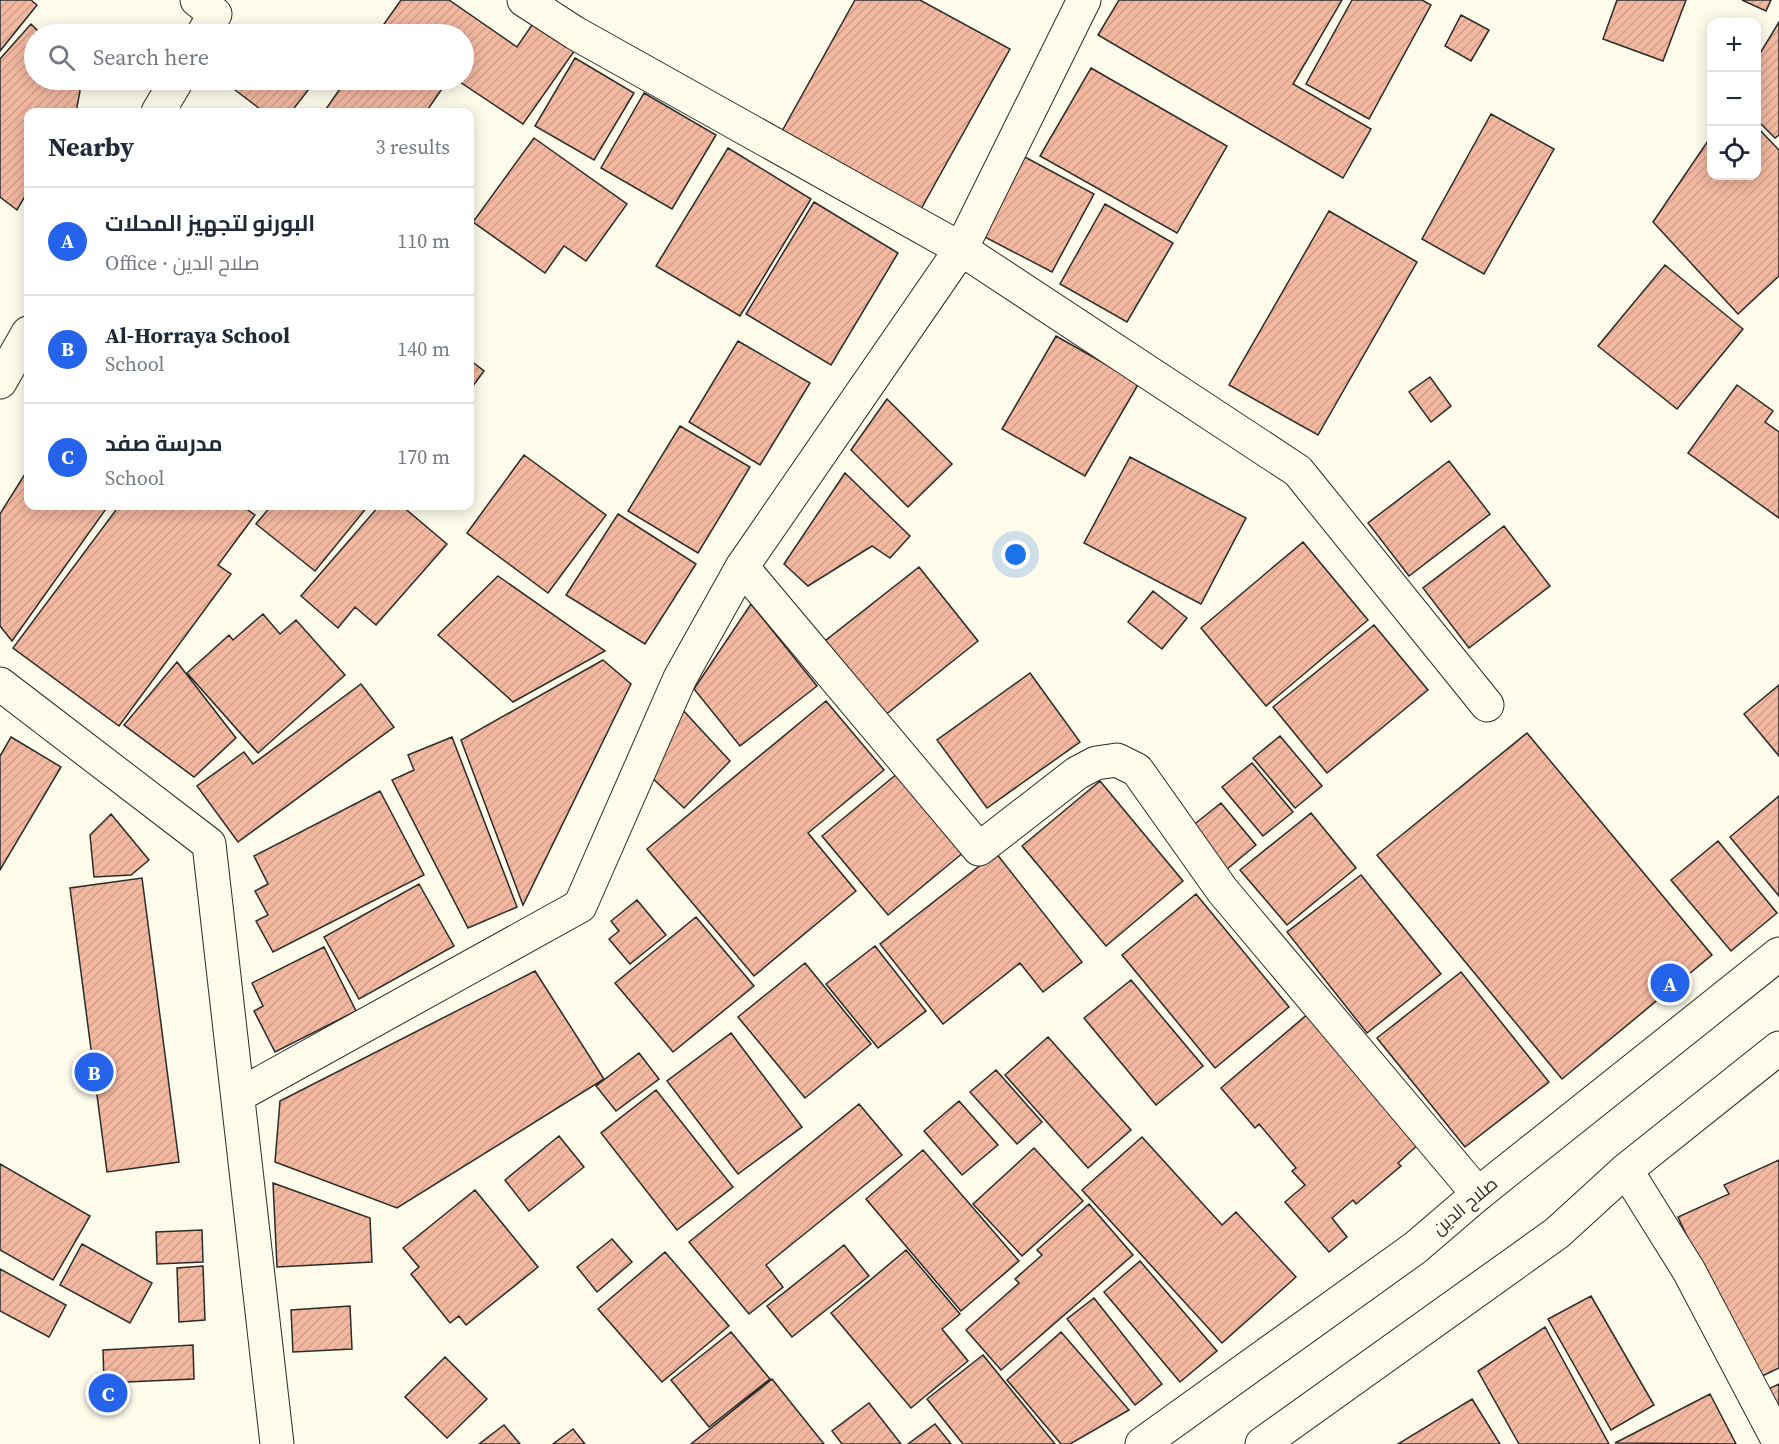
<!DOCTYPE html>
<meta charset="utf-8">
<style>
body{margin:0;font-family:"Source Serif 4",Cairo,serif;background:#f6f6f7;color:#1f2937}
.controls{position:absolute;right:18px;top:18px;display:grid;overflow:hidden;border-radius:12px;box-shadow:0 3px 15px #0003}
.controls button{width:54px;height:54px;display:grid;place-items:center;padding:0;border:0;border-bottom:2px solid #e0e1e3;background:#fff;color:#1f2937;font:30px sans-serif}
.you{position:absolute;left:1016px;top:555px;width:21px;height:21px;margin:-15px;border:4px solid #fff;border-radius:50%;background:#1a73e8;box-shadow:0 0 0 9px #1a73e833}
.badge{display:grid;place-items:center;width:39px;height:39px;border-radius:50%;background:#2563eb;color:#fff;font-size:20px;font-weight:700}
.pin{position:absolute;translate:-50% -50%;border:3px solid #fff;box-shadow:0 2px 6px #0006}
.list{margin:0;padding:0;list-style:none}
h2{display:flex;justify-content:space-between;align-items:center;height:78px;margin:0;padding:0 24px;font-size:26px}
h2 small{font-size:20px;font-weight:400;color:#747a83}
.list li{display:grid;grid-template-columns:39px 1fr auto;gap:18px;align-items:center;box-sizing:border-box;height:108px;padding:0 24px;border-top:2px solid #e0e1e3}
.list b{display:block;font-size:22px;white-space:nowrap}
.list p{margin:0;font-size:20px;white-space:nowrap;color:#747a83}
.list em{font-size:20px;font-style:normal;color:#747a83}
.icon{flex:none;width:33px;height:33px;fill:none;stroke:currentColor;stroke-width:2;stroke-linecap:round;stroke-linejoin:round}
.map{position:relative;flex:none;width:1779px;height:1444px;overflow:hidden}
.search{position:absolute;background:#fff;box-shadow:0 3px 15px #0003;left:24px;top:24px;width:450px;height:66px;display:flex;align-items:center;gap:15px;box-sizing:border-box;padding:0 21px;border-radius:33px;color:#747a83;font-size:22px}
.panel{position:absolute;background:#fff;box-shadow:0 3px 15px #0003;left:24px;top:108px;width:450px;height:402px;border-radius:12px}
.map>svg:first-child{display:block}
</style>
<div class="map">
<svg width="1779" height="1444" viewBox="0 0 1779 1444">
<defs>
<pattern id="building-hatch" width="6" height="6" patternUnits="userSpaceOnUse" patternTransform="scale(1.5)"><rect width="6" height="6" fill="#f2b8a0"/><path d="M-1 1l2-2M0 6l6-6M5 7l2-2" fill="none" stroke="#d09e8a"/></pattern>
</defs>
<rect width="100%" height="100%" fill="#fdfbea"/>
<path fill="url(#building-hatch)" stroke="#2b2b2b" stroke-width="1.5" d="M 0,0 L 31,0 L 37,5 L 0,51 Z
M 401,0 L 449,0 L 517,47 L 534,22 L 575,50 L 523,124 L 457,80 L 464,80 L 464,34 L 377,34 Z
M 855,0 L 920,0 L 1010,49 L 921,209 L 781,133 Z
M 1119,0 L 1342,0 L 1293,84 L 1371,129 L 1343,178 L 1098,35 Z
M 1352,0 L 1422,0 L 1431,5 L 1369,119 L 1306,84 Z
M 1617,0 L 1686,0 L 1663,61 L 1603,39 Z
M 1742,0 L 1771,0 L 1766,11 Z
M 1461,15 L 1489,30 L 1471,61 L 1445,46 Z
M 1779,22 L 1779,135 L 1775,138 L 1756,119 L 1756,60 Z
M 31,24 L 41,34 L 34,34 L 34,80 L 75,80 L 80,91 L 76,112 L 28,112 L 28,191 L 17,210 L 0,197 L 0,59 Z
M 285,25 L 298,34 L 278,34 Z
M 575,58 L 634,93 L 594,160 L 535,126 Z
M 1091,68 L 1227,146 L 1177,233 L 1040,156 Z
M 244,80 L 316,80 L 291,112 L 264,112 L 235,90 Z
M 346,80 L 448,80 L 426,112 L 324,112 Z
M 644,93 L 716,135 L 672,209 L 601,168 Z
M 1491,114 L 1554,149 L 1484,274 L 1422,239 Z
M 1756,126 L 1779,150 L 1779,276 L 1738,314 L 1653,222 L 1712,135 L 1712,176 L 1756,176 Z
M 534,138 L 627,204 L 586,261 L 564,246 L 545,273 L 473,222 Z
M 728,148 L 811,199 L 740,316 L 656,266 Z
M 1023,156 L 1094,194 L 1052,272 L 981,235 Z
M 814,202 L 898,253 L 831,365 L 746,314 Z
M 1105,204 L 1173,243 L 1127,322 L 1060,284 Z
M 1329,211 L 1417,262 L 1318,435 L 1229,385 Z
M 1665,265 L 1743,329 L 1677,409 L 1598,346 Z
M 1056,336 L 1139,383 L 1085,476 L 1002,429 Z
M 738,341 L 810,383 L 760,465 L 689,422 Z
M 470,360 L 484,371 L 470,390 Z
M 1430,377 L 1451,406 L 1431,422 L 1409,392 Z
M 1737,385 L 1773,411 L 1765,422 L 1779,432 L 1779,518 L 1688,453 Z
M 887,399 L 952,464 L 908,507 L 851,450 Z
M 680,426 L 750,467 L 698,553 L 628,511 Z
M 524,455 L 606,515 L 548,593 L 467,533 Z
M 1130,457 L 1246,518 L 1201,604 L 1084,543 Z
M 1449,461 L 1490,514 L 1409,576 L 1368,523 Z
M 28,469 L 28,506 L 108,506 L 12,641 L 0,626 L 0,514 Z
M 845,473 L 910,536 L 890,558 L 872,546 L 808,586 L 784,564 Z
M 119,506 L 242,506 L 255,515 L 218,565 L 231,574 L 119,726 L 13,648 Z
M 271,506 L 368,506 L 315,571 L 256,524 Z
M 379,506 L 402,506 L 447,544 L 376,625 L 355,607 L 338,628 L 301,596 Z
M 618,514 L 696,564 L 645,644 L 566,595 Z
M 1504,526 L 1550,586 L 1469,648 L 1423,588 Z
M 1303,542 L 1368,620 L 1266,706 L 1201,628 Z
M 919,567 L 978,641 L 884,716 L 825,641 Z
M 498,576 L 605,651 L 513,702 L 438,635 Z
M 1153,591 L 1187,618 L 1162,649 L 1128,622 Z
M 751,604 L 817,686 L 740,746 L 694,689 Z
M 263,614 L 280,634 L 296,620 L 345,675 L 258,753 L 187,673 L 229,635 L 233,640 Z
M 1374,625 L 1428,690 L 1327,773 L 1273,707 Z
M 603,660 L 631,684 L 523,905 L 461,740 Z
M 177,662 L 236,738 L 194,777 L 124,725 Z
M 1030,673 L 1080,742 L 987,808 L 937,740 Z
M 361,684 L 394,727 L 238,842 L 197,786 L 244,752 L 253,764 Z
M 1779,685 L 1779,756 L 1744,714 Z
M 826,701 L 884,770 L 808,833 L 856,891 L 754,976 L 647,849 Z
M 681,708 L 730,761 L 684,808 L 647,773 Z
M 1527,733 L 1712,955 L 1562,1079 L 1377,855 Z
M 1280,736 L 1322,786 L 1295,808 L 1253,758 Z
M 11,737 L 61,767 L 0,870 L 0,756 Z
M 452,737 L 517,907 L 468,928 L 392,780 L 414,770 L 408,755 Z
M 1252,763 L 1293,812 L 1263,836 L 1222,787 Z
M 904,768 L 970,847 L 888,915 L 822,836 Z
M 1100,781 L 1183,881 L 1106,946 L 1022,846 Z
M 380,791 L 424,875 L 273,952 L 256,921 L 268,915 L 255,891 L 268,884 L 254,856 Z
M 1779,796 L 1779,896 L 1730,837 Z
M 1221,803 L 1256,845 L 1226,870 L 1191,827 Z
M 1311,813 L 1356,868 L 1287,925 L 1240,870 Z
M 111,814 L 149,860 L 131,875 L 94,877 L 90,835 Z
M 1718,841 L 1777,913 L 1731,951 L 1671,880 Z
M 996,853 L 1082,962 L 1043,992 L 1020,963 L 943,1024 L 880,944 Z
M 1361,875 L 1441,974 L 1367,1033 L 1287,932 Z
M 142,878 L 179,1162 L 107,1172 L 70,888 Z
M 419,884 L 454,946 L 359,999 L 324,937 Z
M 1196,894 L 1289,1007 L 1215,1068 L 1122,955 Z
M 637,900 L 666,935 L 630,964 L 609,939 L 619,931 L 611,921 Z
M 696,917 L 754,986 L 673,1052 L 615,983 Z
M 875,946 L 926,1011 L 878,1048 L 826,984 Z
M 324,947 L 356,1011 L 275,1052 L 254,1011 L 263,1006 L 252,983 Z
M 805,963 L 871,1044 L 805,1098 L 738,1017 Z
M 535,971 L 604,1079 L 397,1208 L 275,1162 L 280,1101 Z
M 1461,972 L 1549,1082 L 1465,1147 L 1377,1038 Z
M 1131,980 L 1203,1066 L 1156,1105 L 1084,1018 Z
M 1310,1012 L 1422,1141 L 1398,1163 L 1401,1166 L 1356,1204 L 1353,1200 L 1332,1218 L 1347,1237 L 1329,1252 L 1285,1202 L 1305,1185 L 1292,1171 L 1296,1168 L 1259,1124 L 1255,1128 L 1221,1088 Z
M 731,1033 L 802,1127 L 738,1174 L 667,1081 Z
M 1048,1037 L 1131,1130 L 1088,1168 L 1005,1075 Z
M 639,1053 L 659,1079 L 616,1111 L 596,1086 Z
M 996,1070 L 1042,1122 L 1017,1144 L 970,1092 Z
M 656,1090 L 733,1187 L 677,1230 L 601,1133 Z
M 959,1101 L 998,1145 L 962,1175 L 924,1131 Z
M 859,1104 L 902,1155 L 766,1265 L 783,1287 L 749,1314 L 689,1242 Z
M 559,1136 L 584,1167 L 529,1211 L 505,1180 Z
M 1142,1137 L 1222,1225 L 1236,1212 L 1296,1277 L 1222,1343 L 1082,1190 Z
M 1034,1148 L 1083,1201 L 1022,1256 L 973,1204 Z
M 923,1150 L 1019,1261 L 961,1311 L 866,1199 Z
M 1779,1160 L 1779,1368 L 1754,1380 L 1678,1217 L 1729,1194 L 1724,1185 Z
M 0,1164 L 90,1216 L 53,1280 L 0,1250 Z
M 273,1183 L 370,1218 L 372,1262 L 277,1267 Z
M 475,1190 L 538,1267 L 466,1325 L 459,1316 L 450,1323 L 411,1274 L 419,1267 L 403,1248 Z
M 1089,1204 L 1133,1255 L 1001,1370 L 966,1330 L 1019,1283 L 1015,1279 L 1042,1255 L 1037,1250 Z
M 202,1230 L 203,1262 L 157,1264 L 156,1232 Z
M 612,1239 L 632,1262 L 597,1292 L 577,1267 Z
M 82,1244 L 152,1283 L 130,1323 L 60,1285 Z
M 844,1245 L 869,1276 L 792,1337 L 767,1306 Z
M 906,1250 L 960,1314 L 942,1329 L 968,1361 L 911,1408 L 831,1313 Z
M 665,1252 L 729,1326 L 662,1382 L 598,1309 Z
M 1140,1261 L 1217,1351 L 1180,1382 L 1104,1292 Z
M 203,1266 L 205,1320 L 179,1322 L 177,1268 Z
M 0,1269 L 66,1305 L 49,1337 L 0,1311 Z
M 1591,1296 L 1654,1405 L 1611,1430 L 1548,1319 Z
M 1094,1298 L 1162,1384 L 1135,1405 L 1067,1319 Z
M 350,1306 L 352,1349 L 293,1352 L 291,1310 Z
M 1545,1327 L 1609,1444 L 1519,1444 L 1478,1371 Z
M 731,1332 L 770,1379 L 709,1427 L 671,1380 Z
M 1061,1332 L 1129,1410 L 1070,1444 L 1061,1444 L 1007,1380 Z
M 193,1345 L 194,1379 L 104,1383 L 103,1350 Z
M 983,1355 L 1055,1444 L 963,1444 L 927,1399 Z
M 445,1357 L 487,1399 L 447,1438 L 405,1397 Z
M 772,1379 L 824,1444 L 691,1444 Z
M 1779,1384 L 1779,1416 L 1766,1390 Z
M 1710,1394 L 1736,1444 L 1615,1443 Z
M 1472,1399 L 1500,1444 L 1398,1444 Z
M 869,1403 L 901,1444 L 842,1444 L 832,1431 Z
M 935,1424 L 951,1444 L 908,1444 Z
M 504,1425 L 520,1444 L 479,1444 Z
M 573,1429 L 585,1444 L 553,1444 Z"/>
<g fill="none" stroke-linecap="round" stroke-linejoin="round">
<g stroke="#2b2b2b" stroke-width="35">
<path id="minor" d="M 524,0 L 575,33 L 961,249 L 1298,471 L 1487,705
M 742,567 L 979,849 L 1077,773 L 1096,763 L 1117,760 L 1137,770 L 1222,890 L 1478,1194
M 0,684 L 209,844 L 277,1444
M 239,1095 L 580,906 L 680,678 L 742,567 L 961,249 L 1084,0
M 1626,1170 L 1689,1271 L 1779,1442"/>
</g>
<g stroke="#2b2b2b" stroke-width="35">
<path id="major" d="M 197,0 L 215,14 L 203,34
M 158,112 L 177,80
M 0,382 L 28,333"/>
</g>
<g stroke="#2b2b2b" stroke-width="35">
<path id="highway" d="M 1142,1444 L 1415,1248 L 1478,1194 L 1779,954
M 1262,1444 L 1557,1233 L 1626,1170 L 1779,1048"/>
</g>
<use href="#minor" stroke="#fdfbea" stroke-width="33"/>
<use href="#major" stroke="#fdfbea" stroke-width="33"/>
<use href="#highway" stroke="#fdfbea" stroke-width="33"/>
</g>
<g text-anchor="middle" stroke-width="4.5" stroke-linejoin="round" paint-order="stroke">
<g font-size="18" fill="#2b2b2b" stroke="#fdfbea">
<text transform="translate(1465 1206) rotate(-40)" y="6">صلاح الدين</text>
</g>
</g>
</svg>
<div class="controls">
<button>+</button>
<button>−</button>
<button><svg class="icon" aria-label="locate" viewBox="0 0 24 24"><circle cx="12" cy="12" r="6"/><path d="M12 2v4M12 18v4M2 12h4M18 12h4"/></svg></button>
</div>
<div class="you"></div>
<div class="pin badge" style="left:1670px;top:983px">A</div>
<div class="pin badge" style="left:94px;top:1072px">B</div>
<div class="pin badge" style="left:108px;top:1393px">C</div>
<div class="search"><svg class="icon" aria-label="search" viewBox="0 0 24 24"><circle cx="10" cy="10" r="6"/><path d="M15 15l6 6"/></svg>Search here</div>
<section class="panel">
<h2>Nearby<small>3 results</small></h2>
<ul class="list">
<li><span class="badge">A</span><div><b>البورنو لتجهيز المحلات</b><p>Office · صلاح الدين</p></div><em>110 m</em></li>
<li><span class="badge">B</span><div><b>Al-Horraya School</b><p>School</p></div><em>140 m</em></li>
<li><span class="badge">C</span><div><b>مدرسة صفد</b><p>School</p></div><em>170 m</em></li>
</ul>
</section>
</div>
